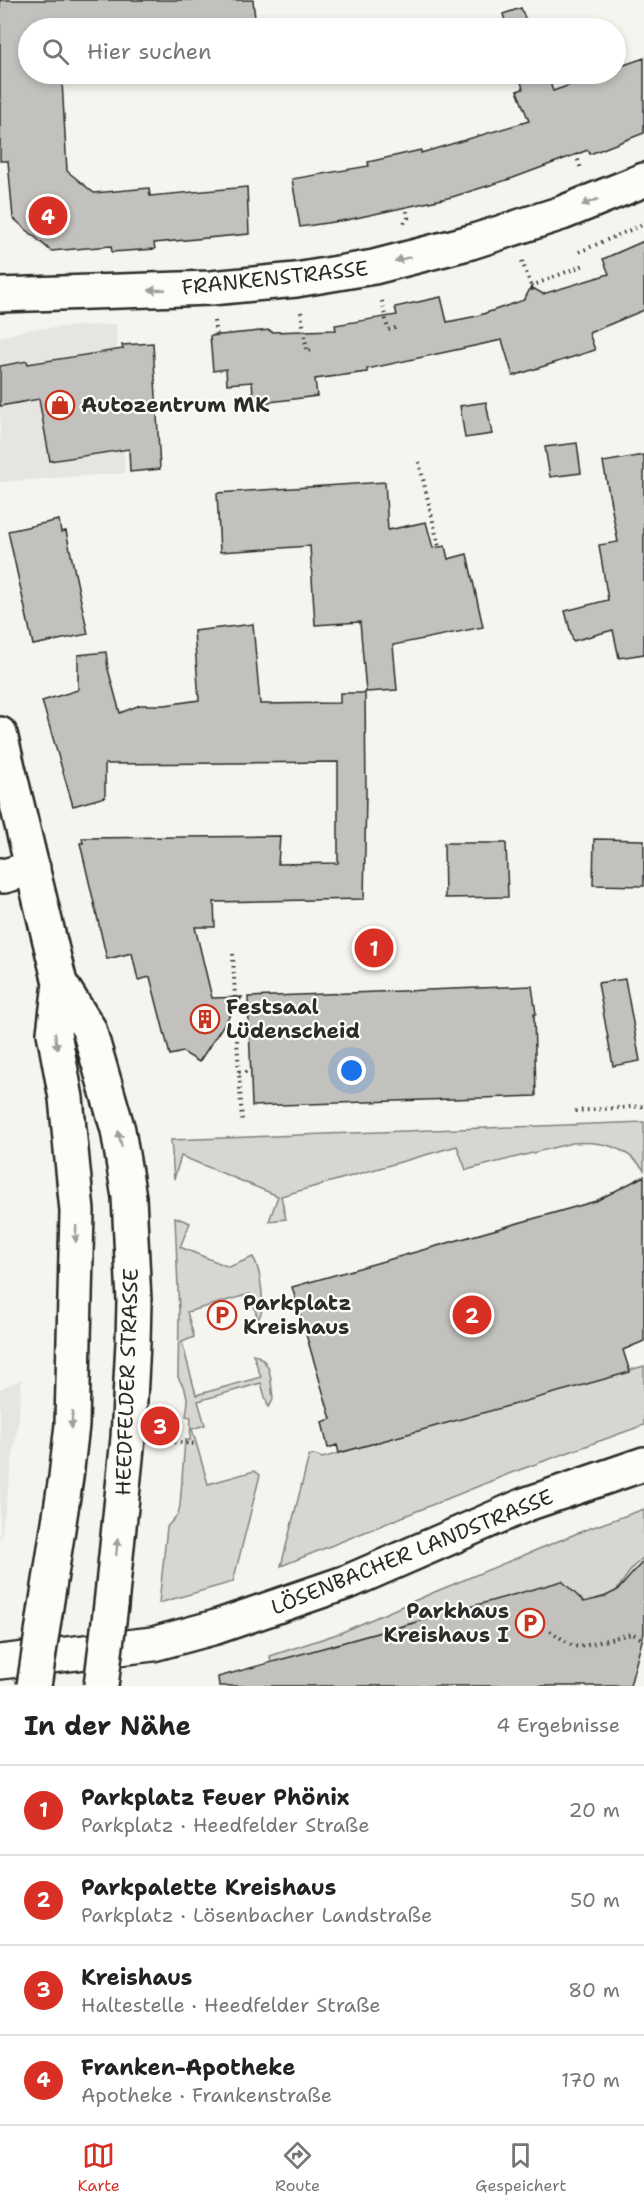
<!DOCTYPE html>
<html lang="de">
<meta charset="utf-8">
<style>
body{margin:0;font-family:"Shantell Sans",sans-serif;background:#f6f6f6;color:#222}
.you{position:absolute;left:352px;top:1071px;width:21px;height:21px;margin:-15px;border:4px solid #fff;border-radius:50%;background:#1a73e8;box-shadow:0 0 0 9px #1a73e833}
.badge{display:grid;place-items:center;width:39px;height:39px;border-radius:50%;background:#d93025;color:#fff;font-size:20px;font-weight:700}
.pin{position:absolute;translate:-50% -50%;border:3px solid #fff;box-shadow:0 2px 6px #0006}
.list{margin:0;padding:0;list-style:none}
h2{display:flex;justify-content:space-between;align-items:center;height:78px;margin:0;padding:0 24px;font-size:26px}
h2 small{font-size:20px;font-weight:400;color:#767676}
.list li{display:grid;grid-template-columns:39px 1fr auto;gap:18px;align-items:center;box-sizing:border-box;height:90px;padding:0 24px;border-top:2px solid #e0e0e0}
.list b{display:block;font-size:22px;white-space:nowrap}
.list p{margin:0;font-size:20px;white-space:nowrap;color:#767676}
.list em{font-size:20px;font-style:normal;color:#767676}
.icon{flex:none;width:33px;height:33px;fill:none;stroke:currentColor;stroke-width:2;stroke-linecap:round;stroke-linejoin:round}
.map{position:relative;flex:none;width:644px;height:1686px;overflow:hidden}
.search{position:absolute;background:#fff;box-shadow:0 3px 9px #0003;left:18px;right:18px;top:18px;height:66px;display:flex;align-items:center;gap:15px;box-sizing:border-box;padding:0 21px;border-radius:33px;color:#767676;font-size:22px}
.sheet{height:438px;background:#fff}
nav{display:flex;justify-content:space-around;align-items:center;box-sizing:border-box;height:84px;border-top:2px solid #e0e0e0;background:#fff;font-size:16px;color:#767676}
nav a{display:grid;justify-items:center;gap:3px}
nav .on{color:#d93025}
.map>svg:first-child{display:block}
</style>
<div class="map">
<svg width="644" height="1686" viewBox="0 0 644 1686">
<rect width="100%" height="100%" fill="#f5f4ef"/>
<filter id="ink" filterUnits="userSpaceOnUse"><feTurbulence type="fractalNoise" baseFrequency=".0167" numOctaves="2"/><feDisplacementMap in="SourceGraphic" scale="12" xChannelSelector="R" yChannelSelector="G"/><feConvolveMatrix kernelMatrix="1 2 1 2 8 2 1 2 1" color-interpolation-filters="sRGB"/></filter>
<g filter="url(#ink)">
<path fill="#e6e5e0" d="M 116,324 L 125,473 L 0,482 L 0,337 L 30,329 Z
M 22,1379 L 19,1416 L 0,1544 L 0,1389 Z"/>
<path fill="#d7d6d2" stroke="#81807e" stroke-width="1.5" d="M 644,1122 L 644,1170 C 626,1146 601,1141 572,1143 L 466,1170 L 457,1146 L 281,1196 L 286,1219 L 269,1221 L 278,1196 L 181,1156 L 174,1179 L 171,1140 Z
M 175,1217 L 190,1223 L 180,1247 L 229,1267 L 253,1257 C 260,1268 267,1309 258,1319 L 250,1294 L 187,1312 L 194,1337 L 182,1342 L 196,1395 L 261,1377 L 253,1354 C 273,1361 270,1379 273,1398 L 272,1402 L 268,1407 L 261,1383 L 198,1401 L 205,1425 L 192,1429 L 208,1484 L 254,1471 L 260,1475 L 233,1582 L 159,1603 L 167,1527 L 178,1514 L 180,1506 L 185,1440 L 190,1440 L 191,1417 L 186,1416 L 188,1401 L 185,1390 L 178,1377 L 179,1312 Z
M 644,1366 L 644,1425 L 511,1473 L 281,1566 L 309,1456 L 315,1455 L 322,1458 Z
M 644,1509 L 644,1557 L 633,1567 L 617,1590 L 610,1595 L 584,1602 L 450,1613 L 443,1608 L 437,1616 L 271,1663 L 270,1656 L 340,1633 L 437,1591 L 585,1530 Z"/>
<path fill="#c2c1be" stroke="#2b2b2b" stroke-width="1.5" d="M 0,0 L 253,0 L 256,28 L 28,28 L 28,74 L 166,74 L 62,81 L 67,171 L 94,193 L 149,188 L 150,196 L 247,187 L 249,234 L 154,243 L 155,249 L 112,252 L 111,246 L 51,251 L 13,218 L 8,161 L 0,161 Z
M 521,8 L 529,28 L 507,28 L 503,14 Z
M 644,58 L 644,133 L 590,154 L 588,150 L 513,178 L 452,197 L 347,220 L 300,227 L 292,179 L 369,166 L 368,162 L 421,150 L 421,153 L 529,121 L 517,91 L 523,89 L 519,74 L 547,74 L 553,91 L 601,74 L 615,74 L 615,68 Z
M 644,241 L 644,310 L 589,333 L 595,350 L 513,376 L 502,340 L 367,369 L 367,372 L 315,379 L 317,396 L 254,404 L 252,382 L 227,384 L 226,369 L 213,371 L 210,336 L 270,330 L 271,332 L 336,330 L 335,325 L 397,315 L 395,307 L 441,297 L 447,322 L 477,316 L 524,300 L 531,287 L 543,294 L 609,274 L 603,259 Z
M 153,343 L 160,469 L 130,472 L 129,449 L 50,461 L 39,399 L 0,406 L 0,366 L 27,361 L 28,364 L 123,349 L 122,345 Z
M 486,402 L 492,434 L 465,438 L 460,406 Z
M 577,443 L 581,473 L 550,477 L 545,447 Z
M 644,455 L 644,654 L 619,658 L 613,630 L 573,641 L 565,611 L 608,600 L 599,545 L 618,542 L 603,462 Z
M 385,482 L 388,530 L 426,522 L 433,548 L 445,546 L 448,559 L 467,554 L 483,627 L 393,645 L 397,690 L 366,692 L 360,622 L 315,625 L 310,546 L 220,552 L 217,493 Z
M 59,520 L 61,532 L 66,531 L 88,634 L 33,645 L 8,531 Z
M 253,624 L 260,704 L 340,703 L 340,693 L 365,693 L 366,794 L 364,899 L 214,902 L 215,927 L 195,927 L 212,998 L 242,997 L 199,1062 L 183,1052 L 170,1055 L 150,977 L 138,980 L 132,953 L 107,959 L 80,843 L 83,843 L 82,838 L 280,836 L 278,864 L 338,863 L 338,762 L 105,764 L 105,797 L 73,806 L 42,701 L 78,690 L 78,655 L 106,652 L 108,669 L 120,713 L 140,705 L 165,705 L 199,700 L 194,631 Z
M 594,839 L 644,840 L 644,886 L 593,885 Z
M 444,843 L 506,843 L 508,897 L 445,898 Z
M 625,979 L 640,1061 L 613,1066 L 598,983 Z
M 532,986 L 536,1014 L 534,1014 L 536,1096 L 252,1106 L 248,997 Z
M 644,1176 L 644,1341 L 623,1350 L 630,1372 L 339,1453 L 337,1445 L 328,1448 L 322,1422 L 331,1419 L 292,1287 L 596,1201 Z
M 644,1560 L 644,1633 L 630,1686 L 219,1686 L 218,1677 L 435,1617 L 442,1608 L 452,1612 L 562,1581 L 584,1602 L 604,1597 L 618,1590 Z"/>
<g fill="none" stroke-linecap="round" stroke-linejoin="round">
<g stroke="#2b2b2b" stroke-width="38">
<path id="street" d="M 0,295 L 211,288 L 296,280 L 374,267 L 471,242 L 562,213 L 644,180
M 0,875 L 4,876 L 33,868"/>
</g>
<g stroke="#2b2b2b" stroke-width="38">
<path id="secondary" d="M 0,734 L 60,983 L 54,1033 L 66,1098 L 77,1211 L 72,1425 L 66,1477 L 45,1613
M 60,983 L 89,1029 L 118,1130 L 129,1197 L 134,1301 L 133,1342 L 128,1438 L 111,1605
M 0,1662 L 153,1644 L 216,1627 L 350,1581 L 527,1504 L 644,1464"/>
</g>
<path stroke="#2b2b2b" stroke-width="4" stroke-dasharray="1.5 4.5" stroke-linecap="butt" d="M 576,154 L 581,169
M 404,223 L 408,218 L 406,207
M 579,252 L 644,224
M 522,261 L 533,291
M 531,286 L 584,265
M 382,301 L 388,330 L 399,327
M 301,312 L 307,351 L 312,350
M 214,321 L 216,335
M 419,462 L 439,547
M 233,954 L 235,998
M 237,1040 L 242,1122
M 239,1072 L 251,1072
M 575,1111 L 644,1106
M 162,1441 L 197,1444
M 550,1631 L 573,1646 L 580,1647 L 626,1635 L 633,1634 L 644,1640"/>
<use href="#street" stroke="#fdfcf7" stroke-width="33"/>
<use href="#secondary" stroke="#fdfcf7" stroke-width="33"/>
<g stroke="#2b2b2b" stroke-width="38" stroke-linecap="butt">
<path id="secondary-bridge" d="M 34,1686 L 45,1613
M 101,1686 L 111,1605"/>
</g>
<use href="#secondary-bridge" stroke="#fdfcf7" stroke-width="33"/>
</g>
<defs><path id="oneway-solid" d="M-6-.8H1V-3.2L6.5 0L1 3.2V.8H-6Z" transform="scale(1.5)"/></defs>
<g fill="#9e9e9b">
<use href="#oneway-solid" transform="translate(590 202) rotate(159)"/>
<use href="#oneway-solid" transform="translate(403 259) rotate(165)"/>
<use href="#oneway-solid" transform="translate(157 290) rotate(178)"/>
<use href="#oneway-solid" transform="translate(56 1041) rotate(82)"/>
<use href="#oneway-solid" transform="translate(120 1139) rotate(-102)"/>
<use href="#oneway-solid" transform="translate(76 1234) rotate(91)"/>
<use href="#oneway-solid" transform="translate(72 1420) rotate(93)"/>
<use href="#oneway-solid" transform="translate(117 1547) rotate(-84)"/>
</g>
</g>
<defs>
<g id="shop-ring" transform="scale(1.5)"><circle r="9.5" fill="#fdfcf7" stroke="#c8321e" stroke-width="1.5"/><path d="M-5-2.5h2.3a2.7 3.5 0 0 1 5.4 0H5L5.5 6h-11ZM-1.5-2.5h3a1.5 2.3 0 0 0-3 0Z" fill="#c8321e"/></g>
<g id="building-ring" transform="scale(1.5)"><circle r="9.5" fill="#fdfcf7" stroke="#c8321e" stroke-width="1.5"/><path d="M-4-6H4V6H1V3H-1V6H-4ZM-2.5-4.3h1.7v1.8h-1.7ZM.8-4.3h1.7v1.8H.8ZM-2.5-1h1.7V.8h-1.7ZM.8-1h1.7V.8H.8Z" fill="#c8321e"/></g>
<g id="parking-ring" transform="scale(1.5)"><circle r="9.5" fill="#fdfcf7" stroke="#c8321e" stroke-width="1.5"/><path d="M-3.5-5.5H1a3.5 3.5 0 0 1 0 7H-1V5.5H-3.5ZM-1-3.4V-.6H.8a1.4 1.4 0 0 0 0-2.8Z" fill="#c8321e"/></g>
</defs>
<g fill-rule="evenodd">
<use href="#shop-ring" x="60" y="405"/>
<use href="#building-ring" x="205" y="1019"/>
<use href="#parking-ring" x="222" y="1315"/>
<use href="#parking-ring" x="530" y="1623"/>
</g>
<g text-anchor="middle" stroke-width="4.5" stroke-linejoin="round" paint-order="stroke">
<g font-size="21" fill="#2b2b2b" stroke="#fdfcf7">
<text transform="translate(275 278) rotate(-6)" y="7">FRANKENSTRASSE</text>
<text transform="translate(127 1382) rotate(-88)" y="7">HEEDFELDER STRASSE</text>
<text transform="translate(412 1552) rotate(-22)" y="7">LÖSENBACHER LANDSTRASSE</text>
</g>
<g font-size="21" font-weight="bold" fill="#2b2b2b" stroke="#fdfcf7" text-anchor="start">
<text x="81" y="412">Autozentrum MK</text>
<text x="226" y="1014">Festsaal<tspan x="226" dy="24">Lüdenscheid</tspan></text>
<text x="243" y="1310">Parkplatz<tspan x="243" dy="24">Kreishaus</tspan></text>
<text x="509" y="1618" text-anchor="end">Parkhaus<tspan x="509" dy="24">Kreishaus I</tspan></text>
</g>
</g>
</svg>
<div class="you"></div>
<div class="pin badge" style="left:374px;top:948px">1</div>
<div class="pin badge" style="left:472px;top:1315px">2</div>
<div class="pin badge" style="left:160px;top:1426px">3</div>
<div class="pin badge" style="left:48px;top:216px">4</div>
<div class="search"><svg class="icon" aria-label="search" viewBox="0 0 24 24"><circle cx="10" cy="10" r="6"/><path d="M15 15l6 6"/></svg>Hier suchen</div>
</div>
<section class="sheet">
<h2>In der Nähe<small>4 Ergebnisse</small></h2>
<ul class="list">
<li><span class="badge">1</span><div><b>Parkplatz Feuer Phönix</b><p>Parkplatz · Heedfelder Straße</p></div><em>20 m</em></li>
<li><span class="badge">2</span><div><b>Parkpalette Kreishaus</b><p>Parkplatz · Lösenbacher Landstraße</p></div><em>50 m</em></li>
<li><span class="badge">3</span><div><b>Kreishaus</b><p>Haltestelle · Heedfelder Straße</p></div><em>80 m</em></li>
<li><span class="badge">4</span><div><b>Franken-Apotheke</b><p>Apotheke · Frankenstraße</p></div><em>170 m</em></li>
</ul>
</section>
<nav>
<a class="on"><svg class="icon" aria-label="map" viewBox="0 0 24 24"><path d="M3 6l6-2 6 2 6-2v14l-6 2-6-2-6 2zM9 4v14M15 6v14"/></svg>Karte</a>
<a><svg class="icon" aria-label="directions" viewBox="0 0 24 24"><path d="M12 3l9 9-9 9-9-9zM9 14v-3h6M13 9l2 2-2 2"/></svg>Route</a>
<a><svg class="icon" aria-label="saved" viewBox="0 0 24 24"><path d="M7 4h10v16l-5-4-5 4z"/></svg>Gespeichert</a>
</nav>
